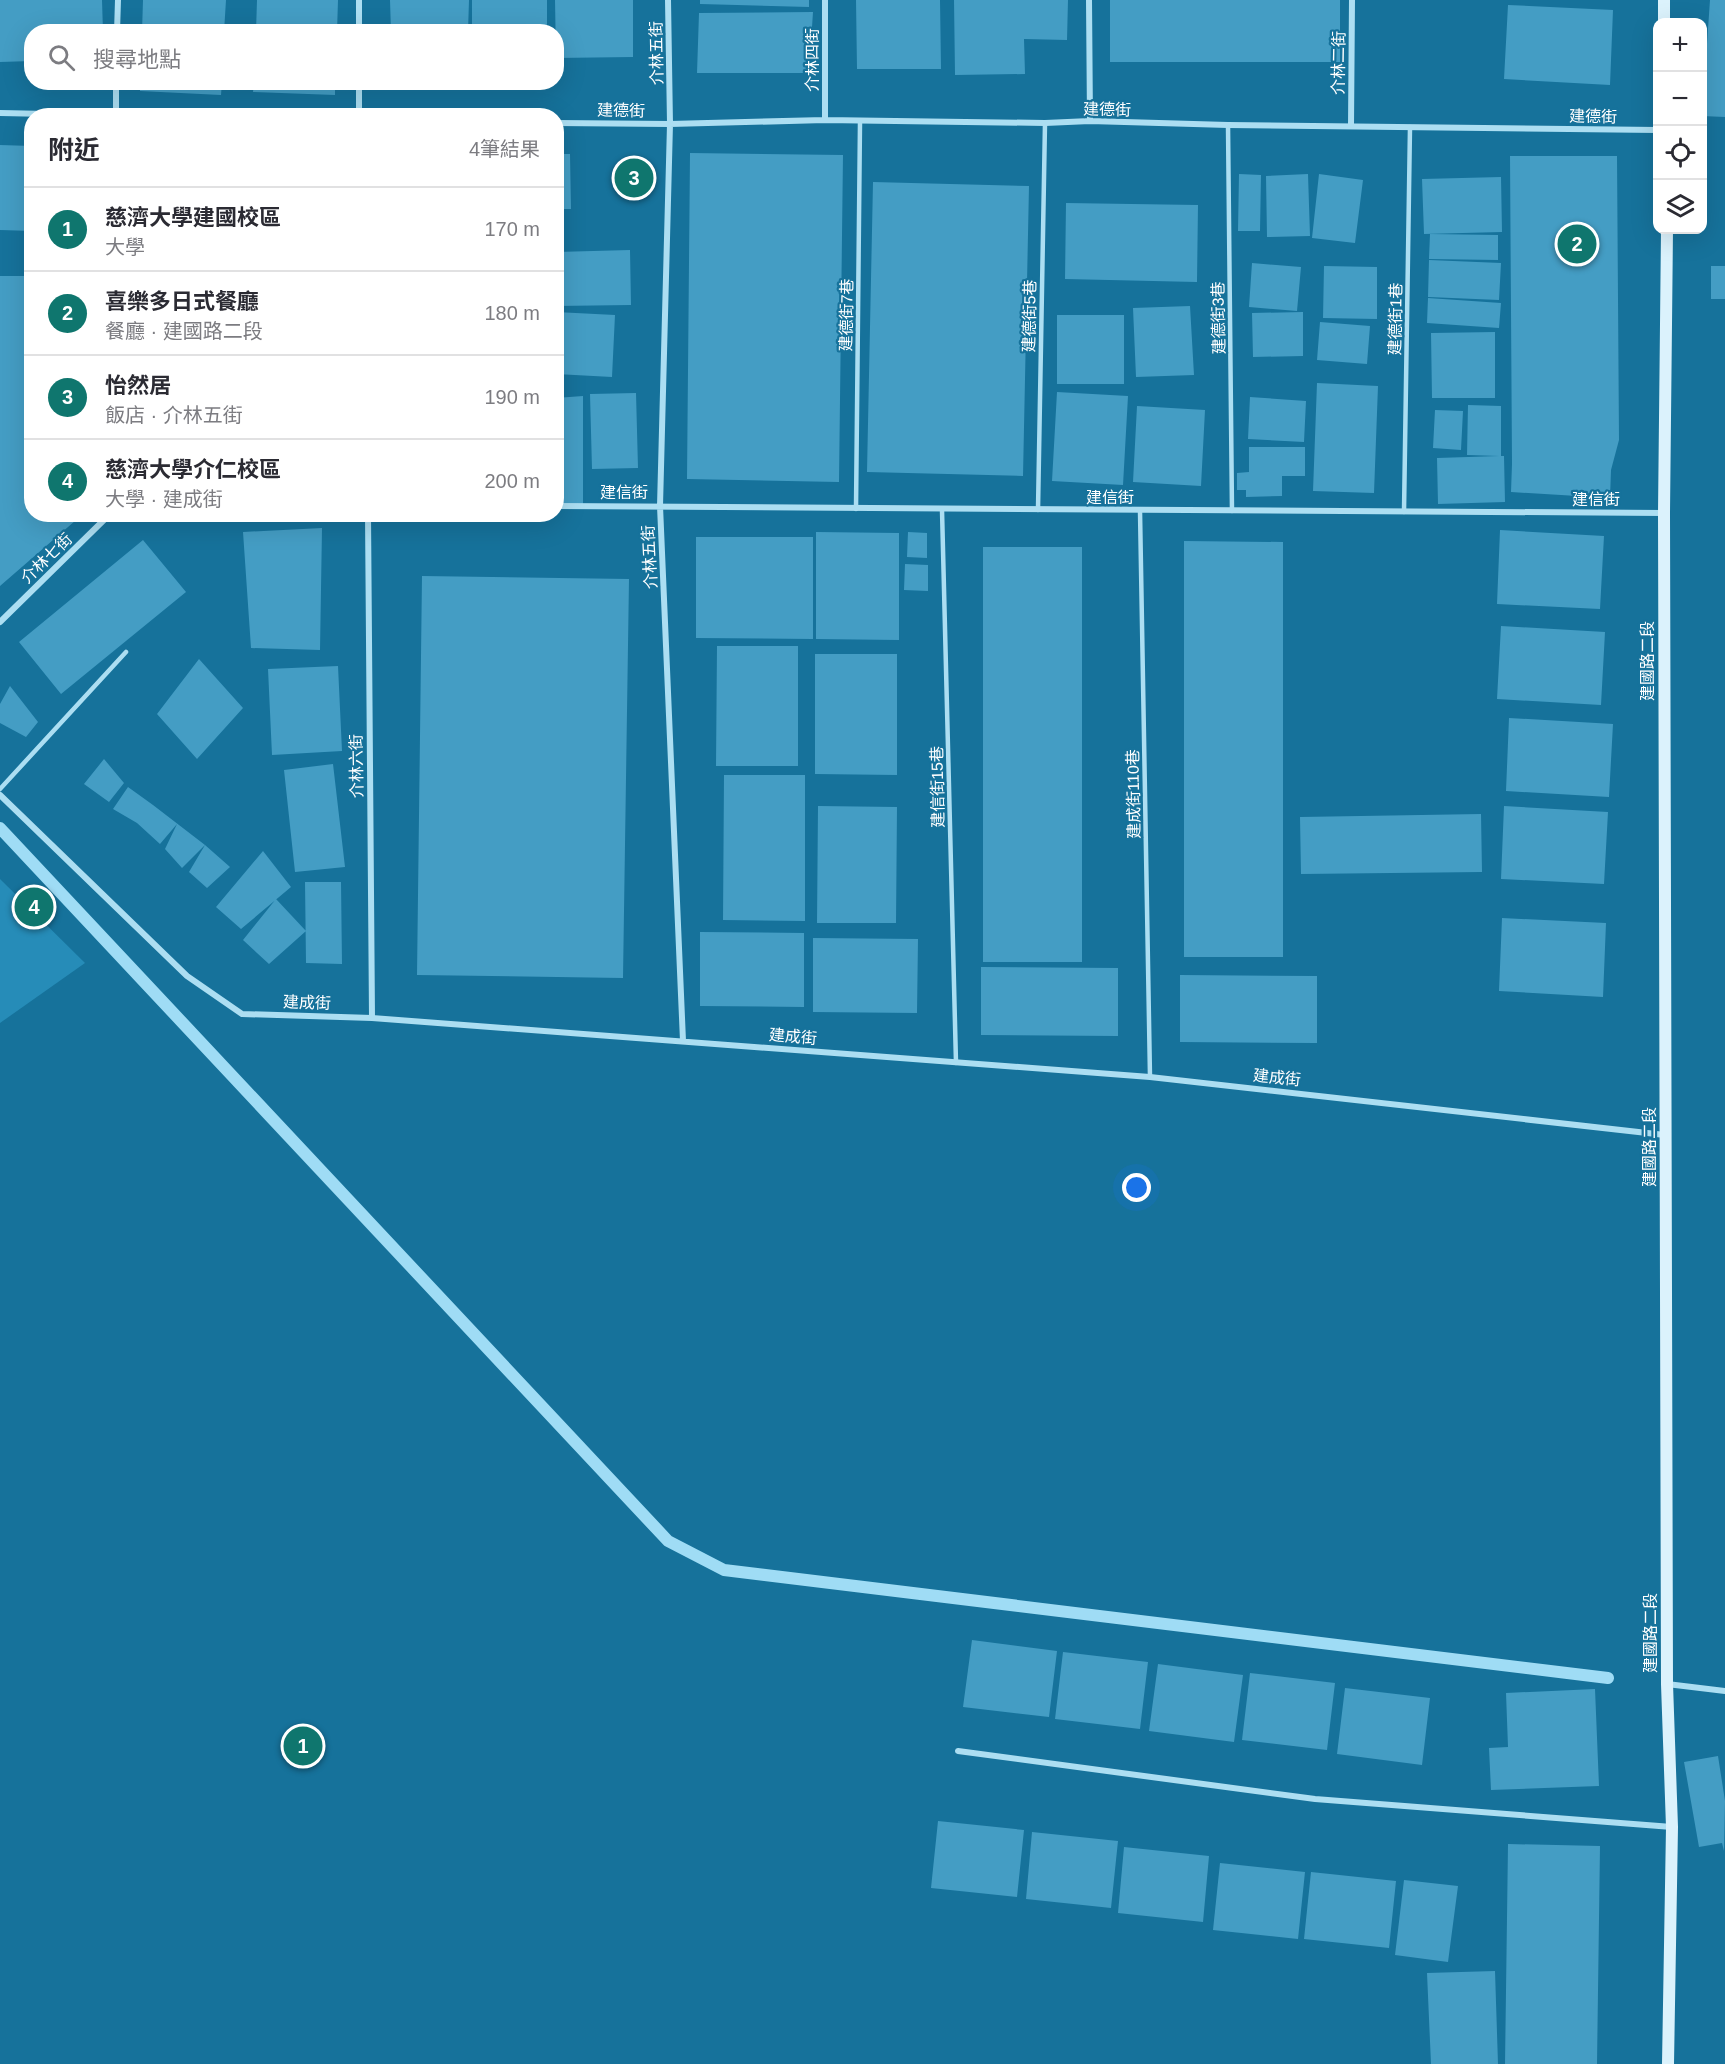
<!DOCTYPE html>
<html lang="zh-TW">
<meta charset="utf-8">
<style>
body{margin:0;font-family:Helvetica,"Noto Sans TC",sans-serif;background:#f2f2f3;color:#2b2b33}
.controls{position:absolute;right:18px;top:18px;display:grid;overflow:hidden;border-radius:12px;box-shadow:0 6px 24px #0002}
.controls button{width:54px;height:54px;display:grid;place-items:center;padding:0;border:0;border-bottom:2px solid #e1e1e2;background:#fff;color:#2b2b33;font:30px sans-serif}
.you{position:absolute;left:1137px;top:1188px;width:21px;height:21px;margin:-15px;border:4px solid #fff;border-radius:50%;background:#1a73e8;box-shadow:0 0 0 9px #1a73e833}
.badge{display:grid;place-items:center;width:39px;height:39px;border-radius:50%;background:#0f766e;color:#fff;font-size:20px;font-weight:700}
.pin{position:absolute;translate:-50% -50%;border:3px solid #fff;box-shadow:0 2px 6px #0006}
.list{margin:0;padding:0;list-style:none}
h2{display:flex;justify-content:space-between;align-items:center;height:78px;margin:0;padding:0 24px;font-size:26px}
h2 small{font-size:20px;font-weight:400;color:#7c7c81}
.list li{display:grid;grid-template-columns:39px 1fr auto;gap:18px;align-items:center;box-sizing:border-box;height:84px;padding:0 24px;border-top:2px solid #e1e1e2}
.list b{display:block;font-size:22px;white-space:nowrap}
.list p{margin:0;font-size:20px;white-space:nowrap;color:#7c7c81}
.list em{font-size:20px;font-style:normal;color:#7c7c81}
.icon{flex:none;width:33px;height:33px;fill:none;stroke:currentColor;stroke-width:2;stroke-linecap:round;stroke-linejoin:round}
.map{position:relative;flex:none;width:1725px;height:2064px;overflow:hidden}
.search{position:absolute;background:#fff;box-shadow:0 6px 24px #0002;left:24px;top:24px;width:540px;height:66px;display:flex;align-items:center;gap:15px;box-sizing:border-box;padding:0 21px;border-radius:24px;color:#7c7c81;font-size:22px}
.panel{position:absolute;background:#fff;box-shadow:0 6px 24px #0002;left:24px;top:108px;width:540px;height:414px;border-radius:24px}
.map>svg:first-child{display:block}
</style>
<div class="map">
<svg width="1725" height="2064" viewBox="0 0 1725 2064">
<rect width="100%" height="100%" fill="#16729b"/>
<path fill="#268cb8" d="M 0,879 L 85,963 L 0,1023 Z"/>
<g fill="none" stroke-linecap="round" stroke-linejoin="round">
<path stroke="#9fdcf5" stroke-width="12" d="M 0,828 L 668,1541 L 724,1570 L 1608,1678"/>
</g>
<path fill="#449dc4" d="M 0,0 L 102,0 L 103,32 L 32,32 L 32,61 L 0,62 Z
M 143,0 L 226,0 L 224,32 L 142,32 Z
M 257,0 L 338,0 L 337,32 L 256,32 Z
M 390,0 L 469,0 L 468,32 L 391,32 Z
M 472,0 L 547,0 L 547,32 L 472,32 Z
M 555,0 L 633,0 L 633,57 L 556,58 Z
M 700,0 L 809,0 L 809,7 L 700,4 Z
M 856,0 L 940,0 L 941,69 L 857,69 Z
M 954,0 L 1068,0 L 1067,40 L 1024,39 L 1025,74 L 955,75 Z
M 1110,0 L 1340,0 L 1340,62 L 1110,62 Z
M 1710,0 L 1725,0 L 1725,117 L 1702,116 Z
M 1508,5 L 1613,10 L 1610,85 L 1504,79 Z
M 813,12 L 809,73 L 697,73 L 699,13 Z
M 140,82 L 222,82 L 221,95 L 140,91 Z
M 254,82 L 335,82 L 335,95 L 253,92 Z
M 0,145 L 32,146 L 32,231 L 0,230 Z
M 690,153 L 843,155 L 839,482 L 687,479 Z
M 556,154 L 570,154 L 571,209 L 556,209 Z
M 1510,156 L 1617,156 L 1619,440 L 1611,470 L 1610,498 L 1511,492 L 1512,464 Z
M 1239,174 L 1261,175 L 1260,231 L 1238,231 Z
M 1308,174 L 1310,236 L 1267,237 L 1266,176 Z
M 1319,174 L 1363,180 L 1355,243 L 1312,238 Z
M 1501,177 L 1502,232 L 1424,234 L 1422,179 Z
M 873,182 L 1029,186 L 1023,476 L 867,472 Z
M 1066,203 L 1198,205 L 1197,282 L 1065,279 Z
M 1430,234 L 1498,235 L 1498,260 L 1429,259 Z
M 630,250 L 631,305 L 556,306 L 556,252 Z
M 1429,260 L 1501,263 L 1499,300 L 1428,297 Z
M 1252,263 L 1301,267 L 1297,311 L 1249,307 Z
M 1324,266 L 1377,267 L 1377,319 L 1323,318 Z
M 1711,266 L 1725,266 L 1725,299 L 1711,299 Z
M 0,276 L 32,276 L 32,514 L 83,514 L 0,586 Z
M 1428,298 L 1501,303 L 1499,328 L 1427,323 Z
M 1190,306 L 1194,375 L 1136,377 L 1133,308 Z
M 556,312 L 615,315 L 612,377 L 556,374 Z
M 1303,312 L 1303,356 L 1253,357 L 1252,313 Z
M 1057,315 L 1124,315 L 1124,384 L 1057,384 Z
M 1320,322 L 1370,326 L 1367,364 L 1317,360 Z
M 1495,332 L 1495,398 L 1432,398 L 1431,333 Z
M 1317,383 L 1378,386 L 1374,493 L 1313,491 Z
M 1057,392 L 1128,396 L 1123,485 L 1052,481 Z
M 636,393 L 638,468 L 592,469 L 590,394 Z
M 583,396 L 583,504 L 556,504 L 556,398 Z
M 1250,397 L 1306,401 L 1304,442 L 1248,439 Z
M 1468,405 L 1501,406 L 1501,456 L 1504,456 L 1505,502 L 1438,504 L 1437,458 L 1499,456 L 1467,455 Z
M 1137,406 L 1205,410 L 1201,486 L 1133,482 Z
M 1435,410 L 1463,411 L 1461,450 L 1433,448 Z
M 1249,447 L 1305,447 L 1305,476 L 1282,476 L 1282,496 L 1246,497 L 1246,490 L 1237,490 L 1237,473 L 1249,472 Z
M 322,528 L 320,650 L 251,648 L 243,532 Z
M 1500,530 L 1604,536 L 1600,609 L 1497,604 Z
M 816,532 L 899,533 L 899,640 L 816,639 Z
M 908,532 L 927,533 L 927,558 L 907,557 Z
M 696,537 L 813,537 L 813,639 L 696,638 Z
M 143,540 L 186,592 L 61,694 L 19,642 Z
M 1184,541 L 1283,542 L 1283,957 L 1184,957 Z
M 983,547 L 1082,547 L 1082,962 L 983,962 Z
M 905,564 L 928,565 L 928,591 L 904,590 Z
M 422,576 L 629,579 L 623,978 L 417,975 Z
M 1501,626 L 1605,632 L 1601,705 L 1497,699 Z
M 717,646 L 798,646 L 798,766 L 716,766 Z
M 815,654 L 897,654 L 897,775 L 815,774 Z
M 199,659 L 243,708 L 197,759 L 157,714 Z
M 338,666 L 342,751 L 272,755 L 268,669 Z
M 10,686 L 38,722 L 26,737 L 0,723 L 0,704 Z
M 1509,718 L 1613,724 L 1609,797 L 1506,791 Z
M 104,759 L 124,783 L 109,802 L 84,784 Z
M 333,764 L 345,867 L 295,872 L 284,770 Z
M 724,775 L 805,775 L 805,921 L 723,920 Z
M 128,787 L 153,805 L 205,845 L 182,868 L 165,849 L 177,824 L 160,844 L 137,823 L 113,809 Z
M 818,806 L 897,807 L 896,923 L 817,923 Z
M 1504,806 L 1608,812 L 1604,884 L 1501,879 Z
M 1481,814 L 1482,872 L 1301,874 L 1300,817 Z
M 205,845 L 230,867 L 207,888 L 189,872 Z
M 263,851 L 291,887 L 241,929 L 216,907 Z
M 305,882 L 341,882 L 342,964 L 306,963 Z
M 276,899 L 306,931 L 269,964 L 243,940 Z
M 1502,918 L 1606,923 L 1603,997 L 1499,991 Z
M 700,932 L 804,933 L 804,1007 L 700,1006 Z
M 813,938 L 918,939 L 917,1013 L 813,1012 Z
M 981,967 L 1118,968 L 1118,1036 L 981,1035 Z
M 1180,975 L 1317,976 L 1317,1043 L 1180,1042 Z
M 972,1640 L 1057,1651 L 1049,1717 L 963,1707 Z
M 1063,1652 L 1148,1662 L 1140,1729 L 1055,1719 Z
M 1158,1664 L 1243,1675 L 1234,1742 L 1149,1731 Z
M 1250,1673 L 1335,1683 L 1327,1750 L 1242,1740 Z
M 1345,1688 L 1430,1698 L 1422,1765 L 1337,1754 Z
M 1595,1689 L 1599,1786 L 1491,1790 L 1489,1748 L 1508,1747 L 1506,1693 Z
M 1718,1756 L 1725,1801 L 1724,1851 L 1722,1843 L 1699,1847 L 1684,1762 Z
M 938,1821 L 1024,1830 L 1017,1897 L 931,1888 Z
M 1032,1832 L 1118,1841 L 1111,1908 L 1026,1899 Z
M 1508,1844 L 1600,1846 L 1597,2064 L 1505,2064 Z
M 1124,1847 L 1209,1856 L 1203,1922 L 1118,1913 Z
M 1220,1863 L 1305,1872 L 1298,1939 L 1213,1930 Z
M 1311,1872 L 1396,1881 L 1389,1948 L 1304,1939 Z
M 1404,1880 L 1458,1886 L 1448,1962 L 1395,1955 Z
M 1495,1971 L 1498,2064 L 1431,2064 L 1427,1973 Z"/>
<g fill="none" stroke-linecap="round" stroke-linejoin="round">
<path stroke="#acdef2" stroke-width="4.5" d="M 1228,125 L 1232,511
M 856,509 L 860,122
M 942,510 L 956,1063
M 1038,510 L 1045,123
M 1140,511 L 1150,1077
M 1404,512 L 1410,127
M 0,789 L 126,652"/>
<path stroke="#acdef2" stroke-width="6" d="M 359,0 L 359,32
M 668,0 L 670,124 L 660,506 L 683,1041
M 1089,0 L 1090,121
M 117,32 L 118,0
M 359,82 L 359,116
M 0,113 L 145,116
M 116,116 L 116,82
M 825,120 L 825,0
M 556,123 L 670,124 L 825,120 L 1045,123 L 1090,121 L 1228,125 L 1658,130
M 1351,126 L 1352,0
M 556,506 L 1664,513
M 368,514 L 372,1018
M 0,622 L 110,514
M 0,795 L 187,976 L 242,1014 L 372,1018 L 1150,1077 L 1665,1135
M 1667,1684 L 1725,1691
M 958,1751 L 1315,1799 L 1672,1827"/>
<path stroke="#dbf2fc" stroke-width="12" d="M 1664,0 L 1664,22
M 1667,230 L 1664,513 L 1667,1684 L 1672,1827 L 1668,2064"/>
</g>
<g text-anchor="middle" stroke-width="4.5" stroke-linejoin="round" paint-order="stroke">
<g font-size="16" fill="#fff" stroke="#16729b">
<text transform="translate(656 53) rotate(-91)" y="6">介林五街</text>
<text transform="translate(812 60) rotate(-90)" y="6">介林四街</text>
<text transform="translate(1338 63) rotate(-89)" y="6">介林二街</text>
<text transform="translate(1107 109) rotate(1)" y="6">建德街</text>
<text transform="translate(621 110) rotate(1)" y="6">建德街</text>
<text transform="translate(1593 116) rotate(1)" y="6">建德街</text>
<text transform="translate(846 315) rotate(-89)" y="6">建德街7巷</text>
<text transform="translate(1029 316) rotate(-89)" y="6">建德街5巷</text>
<text transform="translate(1218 318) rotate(-91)" y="6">建德街3巷</text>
<text transform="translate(1395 319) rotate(-89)" y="6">建德街1巷</text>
<text x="624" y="498">建信街</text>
<text x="1110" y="503">建信街</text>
<text x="1596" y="505">建信街</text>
<text transform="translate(649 557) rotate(-93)" y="6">介林五街</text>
<text transform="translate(46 558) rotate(-44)" y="6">介林七街</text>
<text transform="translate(1647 661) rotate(-90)" y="6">建國路二段</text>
<text transform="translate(356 766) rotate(-91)" y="6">介林六街</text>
<text transform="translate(937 787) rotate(-91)" y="6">建信街15巷</text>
<text transform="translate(1133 794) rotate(-91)" y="6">建成街110巷</text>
<text transform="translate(307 1002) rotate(2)" y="6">建成街</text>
<text transform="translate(793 1036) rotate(5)" y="6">建成街</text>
<text transform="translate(1277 1077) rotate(6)" y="6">建成街</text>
<text transform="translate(1649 1147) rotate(-90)" y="6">建國路二段</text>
<text transform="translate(1650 1633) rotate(-90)" y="6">建國路二段</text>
</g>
</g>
</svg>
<div class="controls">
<button>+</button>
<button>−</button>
<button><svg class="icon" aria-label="locate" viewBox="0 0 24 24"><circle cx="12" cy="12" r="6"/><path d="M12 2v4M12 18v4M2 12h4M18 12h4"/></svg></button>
<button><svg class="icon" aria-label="layers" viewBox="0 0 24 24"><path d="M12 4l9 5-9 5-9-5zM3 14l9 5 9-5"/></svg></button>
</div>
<div class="you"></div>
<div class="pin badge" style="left:303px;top:1746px">1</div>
<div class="pin badge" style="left:1577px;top:244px">2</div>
<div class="pin badge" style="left:634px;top:178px">3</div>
<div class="pin badge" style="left:34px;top:907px">4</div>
<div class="search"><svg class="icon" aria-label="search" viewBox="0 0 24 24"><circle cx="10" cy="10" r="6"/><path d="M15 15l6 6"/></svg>搜尋地點</div>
<section class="panel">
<h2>附近<small>4筆結果</small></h2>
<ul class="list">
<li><span class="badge">1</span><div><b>慈濟大學建國校區</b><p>大學</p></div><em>170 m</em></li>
<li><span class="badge">2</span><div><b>喜樂多日式餐廳</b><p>餐廳 · 建國路二段</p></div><em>180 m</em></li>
<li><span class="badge">3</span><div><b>怡然居</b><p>飯店 · 介林五街</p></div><em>190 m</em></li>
<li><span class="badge">4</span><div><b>慈濟大學介仁校區</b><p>大學 · 建成街</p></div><em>200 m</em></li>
</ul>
</section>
</div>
